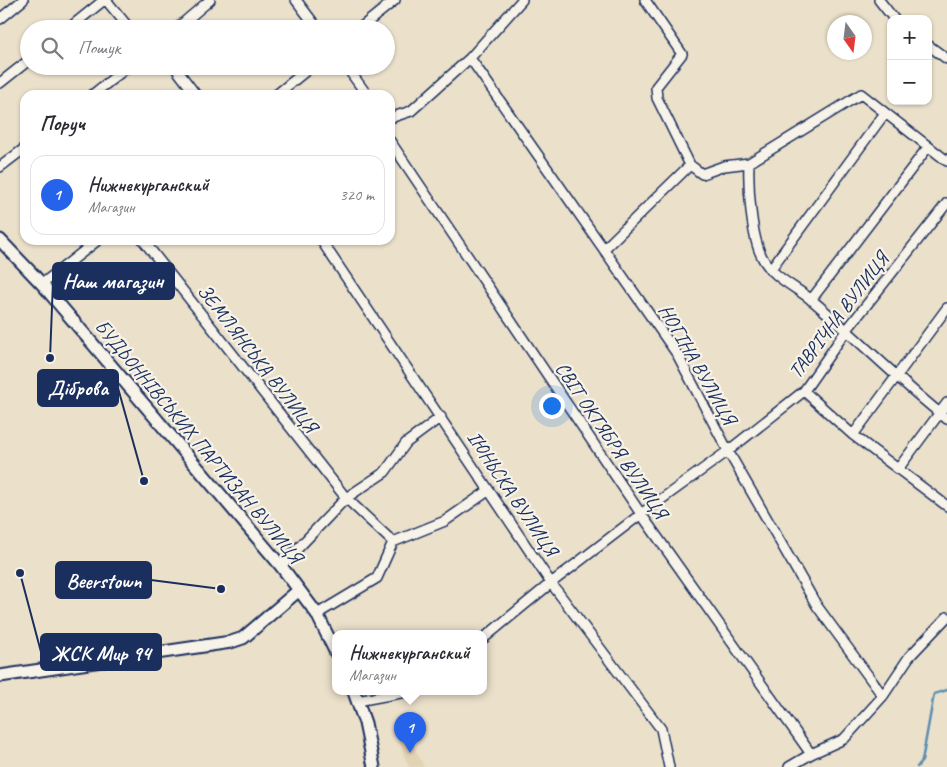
<!DOCTYPE html>
<html lang="uk">
<meta charset="utf-8">
<style>
body{margin:0;font-family:Caveat,sans-serif;background:#f7f7f7;color:#2b2b33}
.controls{position:absolute;right:15px;top:15px;display:grid;overflow:hidden;border-radius:10px;box-shadow:0 1px 4px #0004}
.controls button{width:45px;height:45px;display:grid;place-items:center;padding:0;border:0;border-bottom:1px solid #e1e1e2;background:#fff;color:#2b2b33;font:25px sans-serif}
.compass{position:absolute;left:827px;top:15px;width:45px;height:45px;border-radius:50%;background:#fff;box-shadow:0 1px 4px #0004;rotate:166deg}
.you{position:absolute;left:551px;top:405px;width:18px;height:18px;margin:-12px;border:4px solid #fff;border-radius:50%;background:#1a73e8;box-shadow:0 0 0 8px #1a73e833}
.badge{display:grid;place-items:center;width:32px;height:32px;border-radius:50%;background:#2563eb;color:#fff;font-size:16px;font-weight:700}
.pin{position:absolute;translate:-50% -41px;filter:drop-shadow(0 1px 2px #0008)}
.pin::after{content:'';position:absolute;top:26px;width:18px;height:15px;background:inherit;clip-path:polygon(0 0,100% 0,50% 100%)}
.popup{position:absolute;left:332px;top:630px;width:155px;height:65px;box-sizing:border-box;display:grid;place-content:center;border-radius:10px;background:#fff;filter:drop-shadow(0 1px 4px #0005);font-size:16px;white-space:nowrap;color:#7c7c81}
.popup b{font-size:19px;color:#2b2b33}
.popup::after{content:'';position:absolute;left:50%;top:100%;margin-left:-10px;border:10px solid transparent;border-top-color:#fff}
.list{margin:0;padding:0;list-style:none}
h2{display:flex;justify-content:space-between;align-items:center;height:65px;margin:0;padding:0 20px;font-size:21px}
h2 small{font-size:16px;font-weight:400;color:#7c7c81}
.list li{display:grid;grid-template-columns:32px 1fr auto;gap:15px;align-items:center;box-sizing:border-box;height:80px;margin:0 10px 10px;padding:0 10px;border:1px solid #e1e1e2;border-radius:15px}
.list b{display:block;font-size:19px;white-space:nowrap}
.list p{margin:0;font-size:16px;white-space:nowrap;color:#7c7c81}
.list em{font-size:16px;font-style:normal;color:#7c7c81}
.icon{flex:none;width:28px;height:28px;fill:none;stroke:currentColor;stroke-width:2;stroke-linecap:round;stroke-linejoin:round}
.map{position:relative;flex:none;width:947px;height:767px;overflow:hidden}
.search{position:absolute;background:#fff;box-shadow:0 1px 4px #0004;left:20px;top:20px;width:375px;height:55px;display:flex;align-items:center;gap:12px;box-sizing:border-box;padding:0 18px;border-radius:28px;color:#7c7c81;font-size:19px}
.panel{position:absolute;background:#fff;box-shadow:0 1px 4px #0004;left:20px;top:90px;width:375px;height:155px;border-radius:15px}
.map>svg:first-child{display:block}
</style>
<div class="map">
<svg width="947" height="767" viewBox="0 0 947 767">
<rect width="100%" height="100%" fill="#ebe0ca"/>
<filter id="ink" filterUnits="userSpaceOnUse"><feTurbulence type="fractalNoise" baseFrequency=".02" numOctaves="2"/><feDisplacementMap in="SourceGraphic" scale="10" xChannelSelector="R" yChannelSelector="G"/><feConvolveMatrix kernelMatrix="1 2 1 2 8 2 1 2 1" color-interpolation-filters="sRGB"/></filter>
<g filter="url(#ink)">
<path fill="#e3d3b5" d="M 408,734 L 424,767 L 409,767 L 397,738 Z"/>
<g fill="none" stroke-linecap="round" stroke-linejoin="round">
<path stroke="#5b8eb0" stroke-width="2.5" d="M 917,767 L 922,761 L 934,694 L 947,690"/>
<g stroke="#1b2f5e" stroke-width="12">
<path id="street" d="M 106,0 L 130,29
M 296,0 L 318,29
M 645,0 L 682,54 L 656,87 L 657,98 L 690,165
M 879,0 L 894,19
M 0,19 L 23,0
M 68,29 L 104,0
M 176,29 L 210,0
M 359,29 L 395,0
M 928,45 L 947,59
M 470,58 L 677,354 L 728,451 L 817,606 L 883,696
M 174,66 L 196,95
M 346,66 L 367,95
M 0,83 L 29,60
M 92,95 L 129,66
M 276,95 L 312,66
M 390,118 L 411,111 L 470,58 L 522,0
M 390,141 L 641,514 L 811,754
M 749,163 C 748,187 751,236 762,257 C 772,277 796,287 813,301 C 858,339 900,382 947,419
M 0,167 L 25,148
M 143,240 L 346,498 L 393,542
M 321,240 L 551,583 L 661,729 L 669,767
M 604,249 L 690,165 L 702,174 L 724,166 L 749,163 L 861,94 L 947,161
M 770,270 L 885,113
M 42,284 L 98,240
M 811,300 L 928,147
M 804,391 L 853,435 L 947,506
M 853,435 L 947,308
M 898,469 L 947,403
M 281,566 L 346,498 L 385,472 L 406,443 L 441,417
M 317,614 L 377,578 L 393,542 L 445,521 L 488,491
M 484,638 L 551,583 L 641,514 L 728,451 L 804,391 L 846,331 L 947,203
M 357,701 L 406,692
M 789,767 L 811,754 L 844,739 L 883,696 L 909,657 L 947,617"/>
</g>
<g stroke="#1b2f5e" stroke-width="15">
<path id="secondary" d="M 0,240 L 42,284 L 281,566 L 317,614 L 336,653
M 0,676 L 231,642 L 243,638 L 299,590
M 354,692 L 365,723 L 374,767"/>
</g>
<use href="#street" stroke="#f7f3e8" stroke-width="9"/>
<use href="#secondary" stroke="#f7f3e8" stroke-width="11"/>
</g>
</g>
<g text-anchor="middle" stroke-width="4.5" stroke-linejoin="round" paint-order="stroke">
<g font-size="20" fill="#1b2f5e" stroke="#f7f3e8">
<text transform="translate(838 315) rotate(-53)" y="7">ТАВРІЧНА ВУЛИЦЯ</text>
<text transform="translate(258 358) rotate(52)" y="7">ЗЕМЛЯНСЬКА ВУЛИЦЯ</text>
<text transform="translate(698 364) rotate(60)" y="7">НОГІНА ВУЛИЦЯ</text>
<text transform="translate(612 440) rotate(56)" y="7">СВІТ ОКТЯБРЯ ВУЛИЦЯ</text>
<text transform="translate(199 441) rotate(50)" y="7">БУДЬОННІВСЬКИХ ПАРТИЗАН ВУЛИЦЯ</text>
<text transform="translate(513 493) rotate(56)" y="7">IЮНЬСКА ВУЛИЦЯ</text>
</g>
</g>
<path fill="none" stroke="#1b2f5e" stroke-width="2" d="M50 358L53 281M144 481L118 388M221 589L151 580M20 573L41 652"/>
<g fill="#1b2f5e" stroke="#f7f3e8" stroke-width="2">
<circle cx="50" cy="358" r="5"/>
<circle cx="144" cy="481" r="5"/>
<circle cx="221" cy="589" r="5"/>
<circle cx="20" cy="573" r="5"/>
</g>
<g fill="#1b2f5e" stroke="#1b2f5e" stroke-width="2">
<rect x="53" y="263" width="121" height="36" rx="5"/>
<rect x="38" y="370" width="80" height="36" rx="5"/>
<rect x="56" y="562" width="95" height="36" rx="5"/>
<rect x="41" y="634" width="120" height="36" rx="5"/>
</g>
<g font-size="21" text-anchor="middle" font-weight="bold" fill="#fff">
<text x="113" y="288">Наш магазин</text>
<text x="78" y="395">Діброва</text>
<text x="104" y="588">Beerstown</text>
<text x="101" y="660">ЖСК Мир 94</text>
</g>
</svg>
<div class="controls">
<button>+</button>
<button>−</button>
</div>
<svg class="compass" viewBox="-18 -18 36 36"><path d="M0-13l5 13h-10z" fill="#e53935"/><path d="M0 13l5-13h-10z" fill="#7c7c81"/></svg>
<div class="you"></div>
<div class="pin badge" style="left:410px;top:753px">1</div>
<div class="popup"><b>Нижнекурганский</b>Магазин</div>
<div class="search"><svg class="icon" aria-label="search" viewBox="0 0 24 24"><circle cx="10" cy="10" r="6"/><path d="M15 15l6 6"/></svg>Пошук</div>
<section class="panel">
<h2>Поруч<small></small></h2>
<ul class="list">
<li><span class="badge">1</span><div><b>Нижнекурганский</b><p>Магазин</p></div><em>320 m</em></li>
</ul>
</section>
</div>
